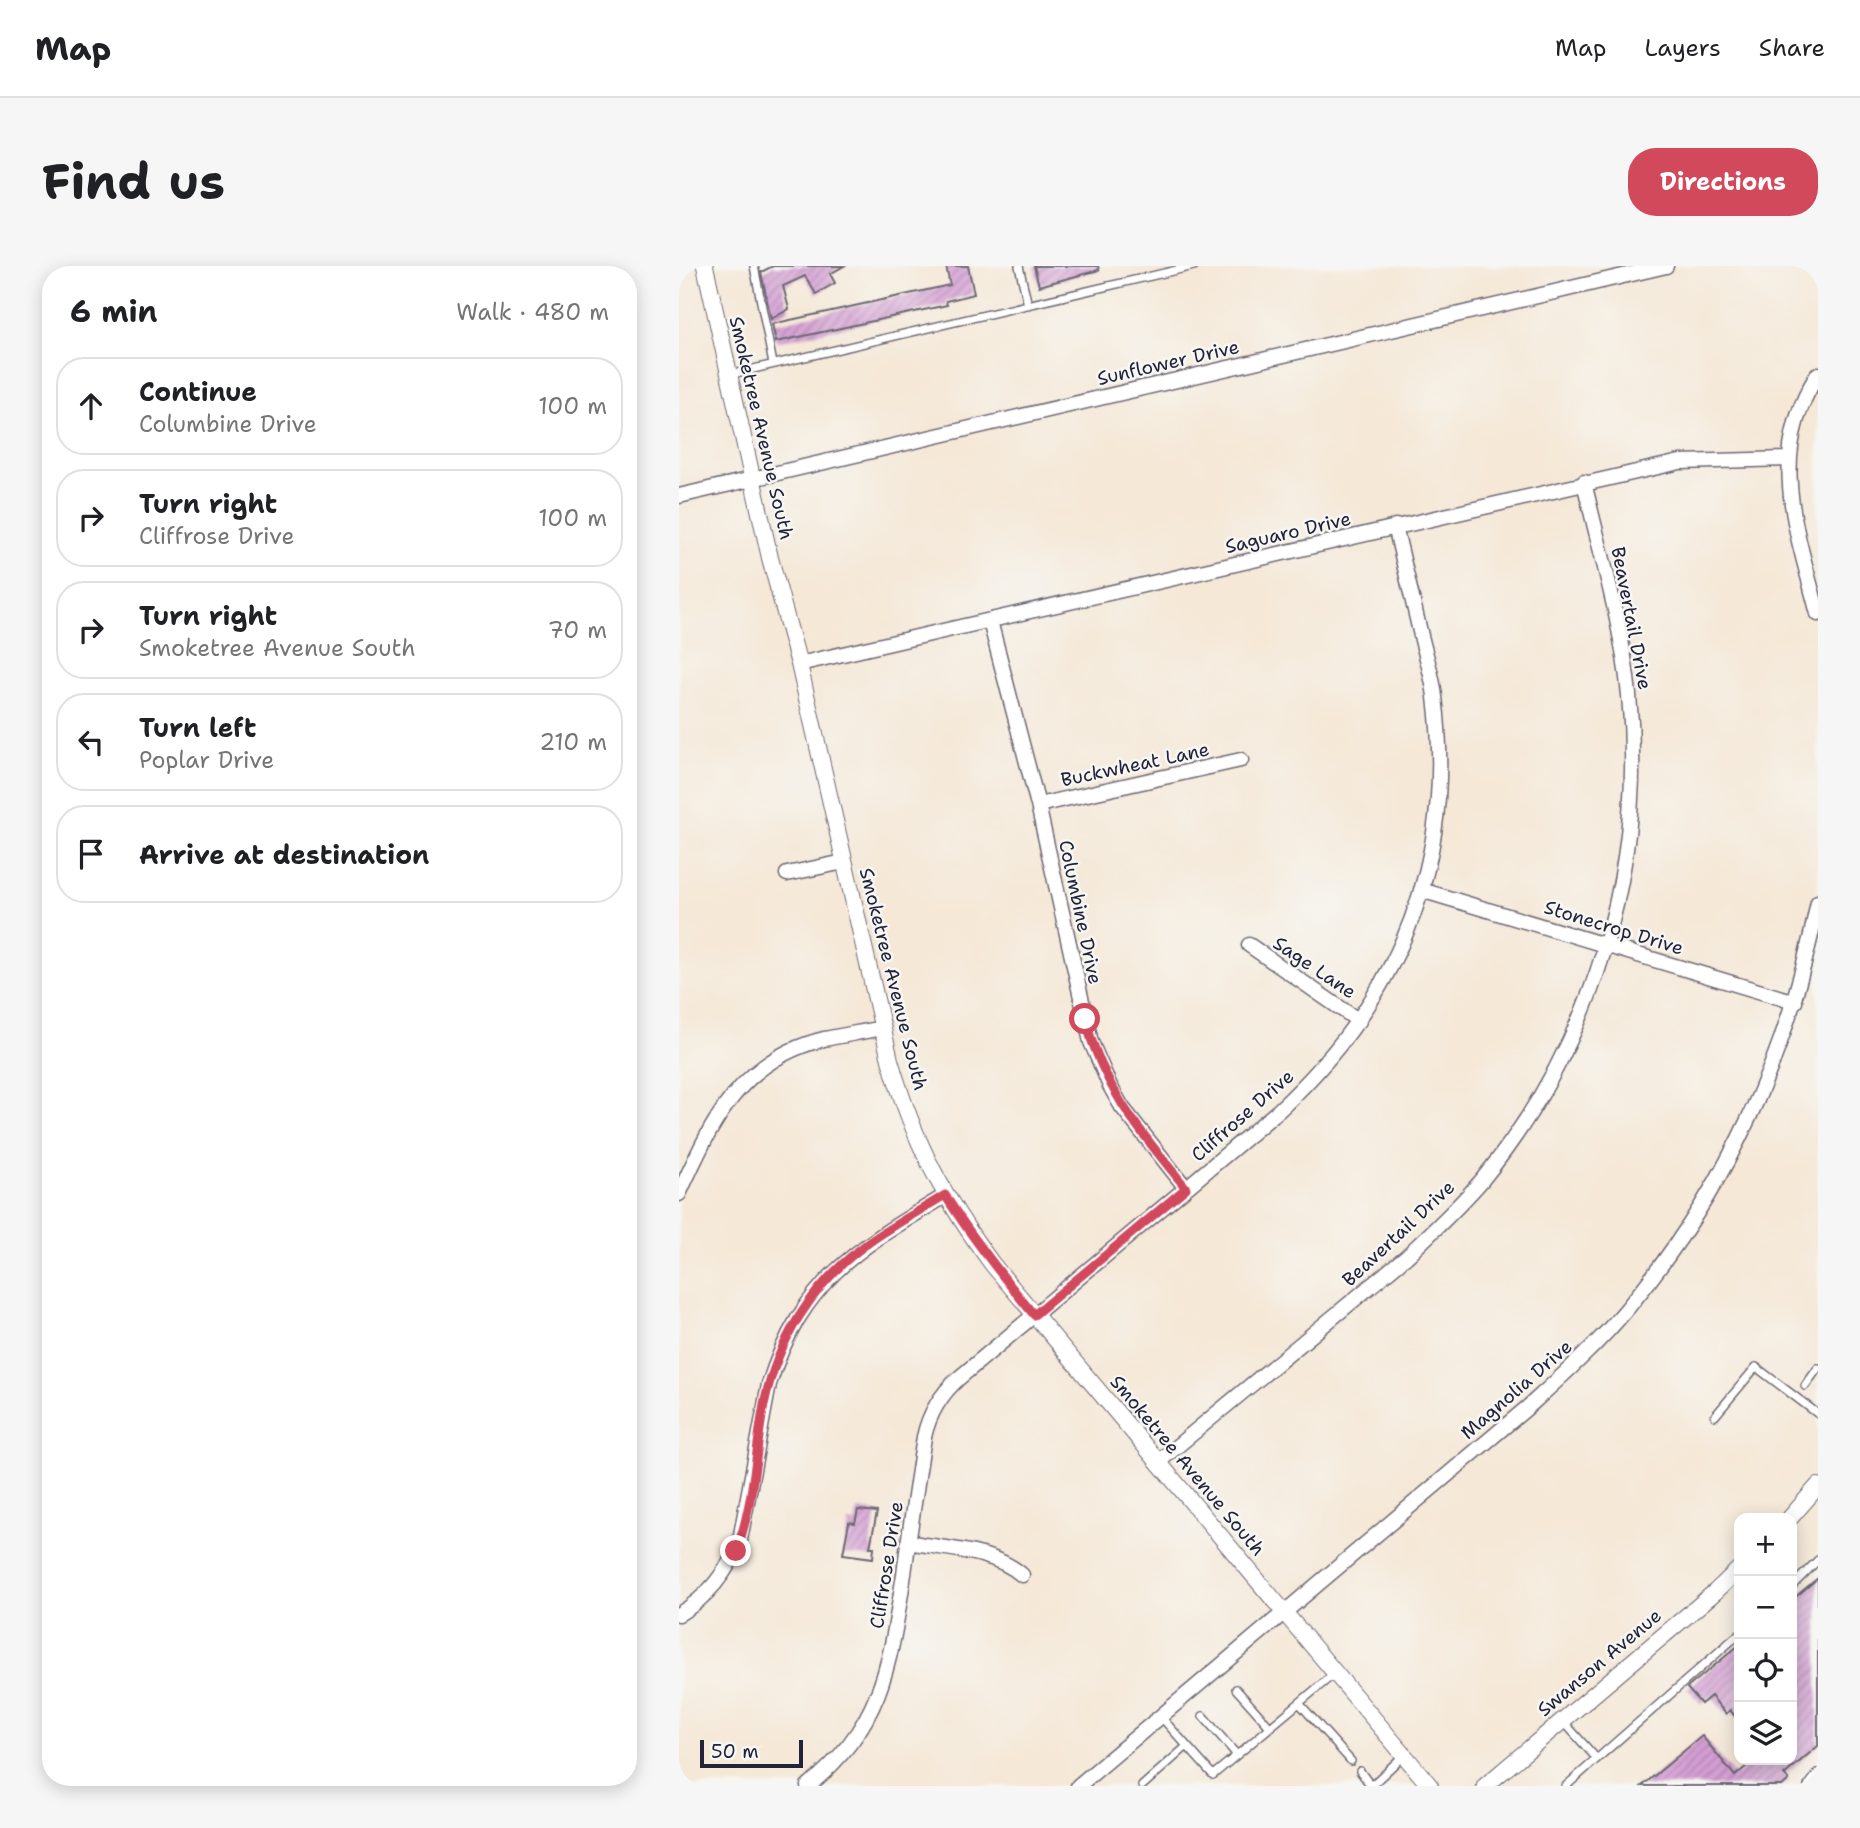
<!DOCTYPE html>
<meta charset="utf-8">
<style>
body{margin:0;font-family:"Shantell Sans",sans-serif;background:#f6f6f6;color:#202124}
.controls{position:absolute;right:21px;bottom:21px;display:grid;overflow:hidden;border-radius:14px;box-shadow:0 4px 18px #0003}
.controls button{width:63px;height:63px;display:grid;place-items:center;padding:0;border:0;border-bottom:2px solid #e0e0e0;background:#fff;color:#202124;font:35px sans-serif}
.scale{position:absolute;left:21px;bottom:18px;width:103px;box-sizing:border-box;padding-left:7px;border:4px solid #22223b;border-top:0;font-size:19px;line-height:24px;white-space:nowrap;color:#22223b;-webkit-text-stroke:5px #f6f6f2;paint-order:stroke}
.stop{position:absolute;width:21px;height:21px;margin:-16px;border:5px solid #d1495b;border-radius:50%;background:#fff}
.stop.end{background:#d1495b;border-color:#fff;box-shadow:0 2px 7px #0008}
.list{margin:0;padding:0;list-style:none}
h2{display:flex;justify-content:space-between;align-items:center;height:91px;margin:0;padding:0 28px;font-size:30px}
h2 small{font-size:23px;font-weight:400;color:#757577}
.list li{display:grid;grid-template-columns:46px 1fr auto;gap:21px;align-items:center;box-sizing:border-box;height:98px;margin:0 14px 14px;padding:0 14px;border:2px solid #e0e0e0;border-radius:28px}
.list b{display:block;font-size:26px;white-space:nowrap}
.list p{margin:0;font-size:23px;white-space:nowrap;color:#757577}
.list em{font-size:23px;font-style:normal;color:#757577}
.icon{flex:none;width:38px;height:38px;fill:none;stroke:currentColor;stroke-width:2;stroke-linecap:round;stroke-linejoin:round}
.map{position:relative;flex:none;width:1139px;height:1520px;overflow:hidden;border-radius:28px}
header{display:flex;align-items:center;gap:42px;box-sizing:border-box;height:98px;padding:0 35px;background:#fff;border-bottom:2px solid #e0e0e0}
header strong{font-size:33px}
nav{display:flex;gap:38px;margin-inline-start:auto;font-size:24px}
.intro{display:flex;align-items:center;justify-content:space-between;box-sizing:border-box;height:168px;padding:0 42px}
h1{margin:0;font-size:49px}
.button{padding:18px 32px;border-radius:28px;background:#d1495b;color:#fff;font-size:24px;font-weight:700}
main{display:flex;gap:42px;padding:0 42px}
aside{flex:1;background:#fff;border-radius:28px;box-shadow:0 4px 18px #0003}
.map>svg:first-child{display:block}
</style>
<header>
<strong>Map</strong>
<nav><a>Map</a><a>Layers</a><a>Share</a></nav>
</header>
<div class="intro"><h1>Find us</h1><a class="button">Directions</a></div>
<main>
<aside>
<h2>6 min<small>Walk · 480 m</small></h2>
<ul class="list">
<li><svg class="icon" aria-label="ahead" viewBox="0 0 24 24"><path d="M12 20V5M6 11l6-6 6 6"/></svg><div><b>Continue</b><p>Columbine Drive</p></div><em>100 m</em></li>
<li><svg class="icon" aria-label="right" viewBox="0 0 24 24"><path d="M7 20v-9h11M14 6l5 5-5 5"/></svg><div><b>Turn right</b><p>Cliffrose Drive</p></div><em>100 m</em></li>
<li><svg class="icon" aria-label="right" viewBox="0 0 24 24"><path d="M7 20v-9h11M14 6l5 5-5 5"/></svg><div><b>Turn right</b><p>Smoketree Avenue South</p></div><em>70 m</em></li>
<li><svg class="icon" aria-label="left" viewBox="0 0 24 24"><path d="M17 20v-9H6M10 6l-5 5 5 5"/></svg><div><b>Turn left</b><p>Poplar Drive</p></div><em>210 m</em></li>
<li><svg class="icon" aria-label="arrive" viewBox="0 0 24 24"><path d="M6 21V4h12l-3 4 3 4H6"/></svg><div><b>Arrive at destination</b></div></li>
</ul>
</aside>
<div class="map">
<svg width="1139" height="1520" viewBox="0 0 1139 1520">
<defs>
<pattern id="building-hatch" width="6" height="6" patternUnits="userSpaceOnUse" patternTransform="scale(1.75)"><rect width="6" height="6" fill="#d59fd4"/><path d="M-1 1l2-2M0 6l6-6M5 7l2-2" fill="none" stroke="#ac81ad"/></pattern>
</defs>
<rect width="100%" height="100%" fill="#f6f6f2"/>
<filter id="ink" filterUnits="userSpaceOnUse"><feTurbulence type="fractalNoise" baseFrequency=".0143" numOctaves="2"/><feDisplacementMap in="SourceGraphic" scale="14" xChannelSelector="R" yChannelSelector="G"/><feConvolveMatrix kernelMatrix="1 2 1 2 8 2 1 2 1" color-interpolation-filters="sRGB"/></filter>
<filter id="wash" filterUnits="userSpaceOnUse"><feTurbulence type="fractalNoise" baseFrequency=".00686" numOctaves="4" result="noise"/><feDisplacementMap in="SourceGraphic" scale="28" xChannelSelector="R" yChannelSelector="G"/><feGaussianBlur stdDeviation="1.57" result="paint"/><feColorMatrix in="noise" values="0 0 0 0 0 0 0 0 0 0 0 0 0 0 0 0 0 1.4 0 .05"/><feComposite in="paint" operator="in"/></filter>
<g filter="url(#wash)">
<rect width="100%" height="100%" fill="#f5e8d7"/>
<g id="blocks">
<path fill="url(#building-hatch)" d="M 94,0 L 165,0 L 151,8 L 156,17 L 137,28 L 126,10 L 104,20 L 110,43 L 92,53 L 82,6 Z
M 267,0 L 289,0 L 295,28 L 267,35 L 268,39 L 97,76 L 93,58 L 271,19 Z
M 355,0 L 419,0 L 420,4 L 360,20 Z
M 179,1244 L 198,1246 L 191,1281 L 195,1281 L 194,1292 L 164,1288 L 170,1256 L 176,1257 Z
M 1139,1312 L 1139,1480 L 1105,1509 L 1110,1514 L 1103,1520 L 963,1520 L 1023,1470 L 1056,1510 L 1075,1494 L 1113,1494 L 1113,1334 Z
M 1060,1379 L 1060,1455 L 1051,1444 L 1047,1448 L 1032,1430 L 1022,1438 L 1008,1422 Z"/>
</g>
</g>
<g filter="url(#ink)">
<use href="#blocks" fill-opacity="0" stroke="#6c6772" stroke-width="2"/>
<g fill="none" stroke-linecap="round" stroke-linejoin="round">
<g stroke="#6c6772" stroke-width="10">
<path id="service" d="M 75,0 L 94,98
M 340,0 L 349,39
M 49,109 L 515,0
M 1126,1120 L 1139,1102
M 1036,1150 L 1077,1101 L 1139,1148
M 1113,1320 L 1139,1294
M 557,1423 L 591,1461
M 620,1437 L 672,1495
M 524,1450 L 558,1489
M 482,1451 L 534,1509 L 656,1407
M 884,1455 L 918,1493
M 681,1505 L 692,1520 L 724,1490
M 463,1520 L 508,1480
M 887,1520 L 1060,1368
M 1129,1520 L 1139,1507"/>
</g>
<g stroke="#6c6772" stroke-width="17">
<path id="minor" d="M 1139,108 C 1087,188 1118,265 1139,348
M 0,230 L 987,0
M 311,355 L 359,539 L 412,776 L 431,820 L 443,841 L 507,922
M 120,398 L 1001,196 L 1110,193
M 359,539 L 562,494
M 108,608 L 165,596
M 742,624 L 1116,736
M 570,679 L 680,755
M 0,928 C 33,856 60,794 145,773 C 165,769 184,766 204,762
M 479,1196 L 728,990 C 754,965 780,941 803,914 C 914,778 967,604 950,429 C 943,357 921,286 905,216
M 229,1276 C 265,1283 315,1284 343,1309
M 0,1348 C 29,1331 49,1305 61,1274 L 90,1118 C 123,1014 179,982 266,930
M 129,1520 C 204,1460 211,1397 225,1308 C 231,1262 238,1217 245,1171 C 250,1148 262,1128 280,1112 L 599,845 C 720,733 777,597 756,431 C 754,412 748,393 743,374 C 734,336 725,298 716,260
M 399,1520 L 849,1141 C 883,1110 918,1079 947,1044 C 1048,923 1109,790 1139,636"/>
</g>
<g stroke="#6c6772" stroke-width="18">
<path id="tertiary" d="M 26,0 L 91,292 L 120,398 L 211,794 C 235,876 263,930 314,999 L 751,1520
M 1111,1252 L 1139,1220
M 806,1520 L 1036,1326 L 1060,1303"/>
</g>
<use href="#service" stroke="#fff" stroke-width="7"/>
<use href="#minor" stroke="#fff" stroke-width="14"/>
<use href="#tertiary" stroke="#fff" stroke-width="16"/>
</g>
</g>
<g fill="none" stroke-linecap="round" stroke-linejoin="round" filter="url(#ink)">
<path stroke="#d1495b" stroke-width="9" d="M 57,1285 C 75,1239 76,1186 85,1139 C 98,1075 133,1019 185,980 C 210,961 239,946 266,929 C 293,972 323,1010 355,1049 L 507,922 C 461,865 426,826 406,753"/>
</g>
<g text-anchor="middle" stroke-width="5" stroke-linejoin="round" paint-order="stroke">
<g font-size="19" fill="#22223b" stroke="#f6f6f2">
<text transform="translate(489 96) rotate(-13)" y="7">Sunflower Drive</text>
<text transform="translate(83 162) rotate(77)" y="7">Smoketree Avenue South</text>
<text transform="translate(609 266) rotate(-13)" y="7">Saguaro Drive</text>
<text transform="translate(953 352) rotate(79)" y="7">Beavertail Drive</text>
<text transform="translate(456 498) rotate(-12)" y="7">Buckwheat Lane</text>
<text transform="translate(402 646) rotate(78)" y="7">Columbine Drive</text>
<text transform="translate(935 661) rotate(17)" y="7">Stonecrop Drive</text>
<text transform="translate(636 701) rotate(34)" y="7">Sage Lane</text>
<text transform="translate(215 713) rotate(76)" y="7">Smoketree Avenue South</text>
<text transform="translate(563 849) rotate(-41)" y="7">Cliffrose Drive</text>
<text transform="translate(719 967) rotate(-43)" y="7">Beavertail Drive</text>
<text transform="translate(837 1123) rotate(-41)" y="7">Magnolia Drive</text>
<text transform="translate(509 1199) rotate(50)" y="7">Smoketree Avenue South</text>
<text transform="translate(207 1299) rotate(-81)" y="7">Cliffrose Drive</text>
<text transform="translate(920 1396) rotate(-40)" y="7">Swanson Avenue</text>
</g>
</g>
</svg>
<div class="controls">
<button>+</button>
<button>−</button>
<button><svg class="icon" aria-label="locate" viewBox="0 0 24 24"><circle cx="12" cy="12" r="6"/><path d="M12 2v4M12 18v4M2 12h4M18 12h4"/></svg></button>
<button><svg class="icon" aria-label="layers" viewBox="0 0 24 24"><path d="M12 4l9 5-9 5-9-5zM3 14l9 5 9-5"/></svg></button>
</div>
<div class="scale">50 m</div>
<div class="stop" style="left:406px;top:753px"></div>
<div class="stop end" style="left:57px;top:1285px"></div>
</div>
</main>
